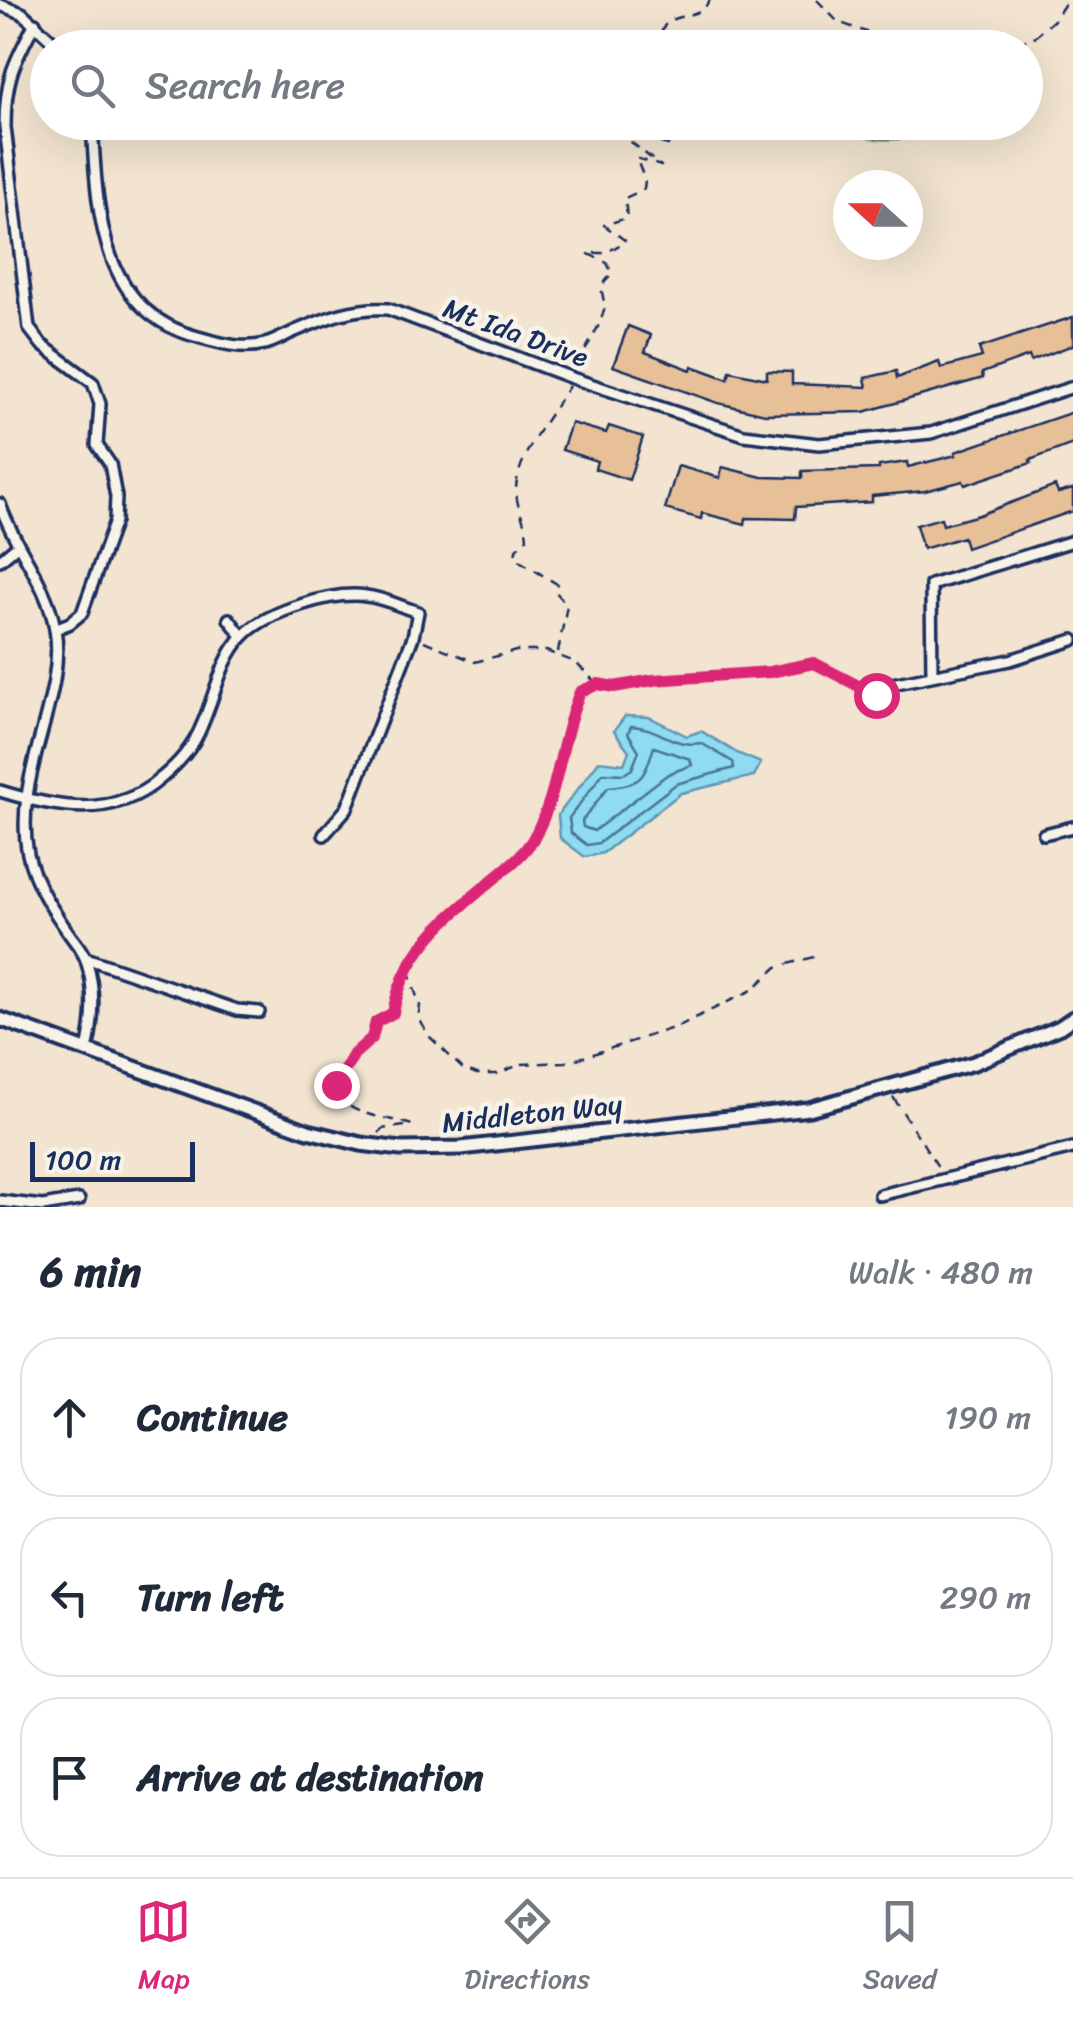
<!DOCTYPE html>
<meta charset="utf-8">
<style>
body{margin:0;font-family:Sriracha,sans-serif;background:#f2f2f3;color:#1f2937}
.compass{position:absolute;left:833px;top:170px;width:90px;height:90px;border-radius:50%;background:#fff;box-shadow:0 10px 40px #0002;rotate:291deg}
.scale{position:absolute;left:30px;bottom:25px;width:165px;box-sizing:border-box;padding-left:10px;border:5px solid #1b2f5e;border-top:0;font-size:28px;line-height:35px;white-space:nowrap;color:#1b2f5e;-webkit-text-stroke:8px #f7f3e8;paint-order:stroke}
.stop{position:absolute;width:30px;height:30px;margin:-22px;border:8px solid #db2777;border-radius:50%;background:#fff}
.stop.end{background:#db2777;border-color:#fff;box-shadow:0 2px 10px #0008}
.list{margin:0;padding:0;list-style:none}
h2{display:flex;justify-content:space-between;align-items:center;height:130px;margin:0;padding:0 40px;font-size:42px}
h2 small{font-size:32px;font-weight:400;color:#747a83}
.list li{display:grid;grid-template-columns:65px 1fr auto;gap:30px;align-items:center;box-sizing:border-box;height:160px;margin:0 20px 20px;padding:0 20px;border:2px solid #e0e1e3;border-radius:40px}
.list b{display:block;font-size:38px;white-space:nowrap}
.list em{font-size:32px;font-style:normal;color:#747a83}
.icon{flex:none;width:55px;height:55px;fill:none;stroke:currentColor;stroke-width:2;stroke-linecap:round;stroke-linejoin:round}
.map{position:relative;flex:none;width:1073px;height:1207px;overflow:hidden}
.search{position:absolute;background:#fff;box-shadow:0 10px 40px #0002;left:30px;right:30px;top:30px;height:110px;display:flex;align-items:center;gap:25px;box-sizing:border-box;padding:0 35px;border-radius:55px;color:#747a83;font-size:38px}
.sheet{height:670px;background:#fff}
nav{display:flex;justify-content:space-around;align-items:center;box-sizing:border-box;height:140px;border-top:2px solid #e0e1e3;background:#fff;font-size:28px;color:#747a83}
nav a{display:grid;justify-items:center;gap:5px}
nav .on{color:#db2777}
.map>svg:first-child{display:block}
</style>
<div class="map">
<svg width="1073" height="1207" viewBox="0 0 1073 1207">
<rect width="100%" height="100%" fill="#f2e4d0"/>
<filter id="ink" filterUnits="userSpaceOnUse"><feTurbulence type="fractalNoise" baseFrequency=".01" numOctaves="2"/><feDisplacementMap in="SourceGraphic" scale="20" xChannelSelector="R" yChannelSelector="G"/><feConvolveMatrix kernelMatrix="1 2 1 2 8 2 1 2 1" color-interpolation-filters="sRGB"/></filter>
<g filter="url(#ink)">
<path fill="#b7e4a2" stroke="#698a80" stroke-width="2.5" d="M 837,123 L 927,123 L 927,136 C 894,141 865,144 837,123 Z"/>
<path fill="#8fdbef" stroke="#6196b5" stroke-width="2.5" d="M 625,716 L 649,717 L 687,736 L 701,731 L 737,753 L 761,763 L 754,776 L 681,793 L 603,853 L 585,857 L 560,838 L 558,815 L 599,761 L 624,764 L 629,751 L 614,731 Z"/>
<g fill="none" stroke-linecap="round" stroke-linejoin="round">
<path stroke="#497498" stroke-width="2.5" d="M 631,726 C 659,727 673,748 701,743 L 733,762 L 734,768 L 676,784 L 599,843 L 587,845 L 571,833 L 569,818 L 603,773 L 624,774 L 632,769 L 639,751 L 628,733 Z
M 654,747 L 690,759 L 692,765 L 668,774 L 594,831 L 583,827 L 582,821 L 608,787 C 643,784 643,779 654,747 Z"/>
</g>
<path fill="#e7c098" stroke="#1b2f5e" stroke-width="2.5" d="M 1073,317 L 1073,345 L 1031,361 L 1029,356 L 982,373 L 983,378 L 864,412 L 765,414 L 718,403 L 613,366 L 628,326 L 651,335 L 645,352 L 691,370 L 692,366 L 728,379 L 730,371 L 767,379 L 767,371 L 792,372 L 792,384 L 867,387 L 865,378 L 896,371 L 897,378 L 939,362 L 941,368 L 982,357 L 979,348 Z
M 1073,412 L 1073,444 L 1030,460 L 1031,463 L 965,485 L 963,481 L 925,491 L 872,496 L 872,502 L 796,507 L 795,519 L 746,518 L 745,524 L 702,513 L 701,519 L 665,509 L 678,466 L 720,478 L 722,467 L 762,477 L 802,478 L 802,471 L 879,469 L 879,466 L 907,462 L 908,467 L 956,455 L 955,452 Z
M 571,423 L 606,433 L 609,426 L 643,437 L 629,480 L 595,469 L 597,461 L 562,450 Z
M 1055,486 L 1058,493 L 1073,489 L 1073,511 L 966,548 L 963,537 L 923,549 L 916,525 L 941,518 L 943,525 L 979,515 Z"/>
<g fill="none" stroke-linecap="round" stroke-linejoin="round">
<g stroke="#1b2f5e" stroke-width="16">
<path id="minor" d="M 0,5 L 22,13 L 60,48
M 35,23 C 13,64 5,80 5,127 L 29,328 L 42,345 L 93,383 L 100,404 L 97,445 L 110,464 L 116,497 L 115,521 L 82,613 L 70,623 L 55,629
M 92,122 C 97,205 97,311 198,337 C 220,343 242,350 265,344 C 274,342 284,336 293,332 C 326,318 351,307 388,309 L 572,378 L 744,435 L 819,444 L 931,433 L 1073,387
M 0,504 C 14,547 48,584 55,629 C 67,699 12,775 28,854 C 35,885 52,909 70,935 C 75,942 83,951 86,960 C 96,990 94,1020 87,1050
M 0,560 L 17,546
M 229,619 L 242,636
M 932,675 L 931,585 L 1073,541
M 876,695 L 887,685 L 1010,660 L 1073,640
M 0,791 C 55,808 113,820 160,779 C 178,764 193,748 202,725 C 215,696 221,658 244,635 C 268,611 333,591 366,596 C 384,598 402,607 418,612 L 413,637 L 347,808 L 324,835
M 1044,834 L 1073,827
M 86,958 L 237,1010 L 259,1012
M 880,1195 L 1073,1148
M 0,1201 L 43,1206 L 79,1200"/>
</g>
<g stroke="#1b2f5e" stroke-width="19">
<path id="tertiary" d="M 0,1019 L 308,1131 L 361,1144 L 401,1149 L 461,1148 L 809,1109 L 974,1063 L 1060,1027 L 1073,1018"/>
</g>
<path stroke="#1b2f5e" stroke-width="2.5" stroke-dasharray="10 8" stroke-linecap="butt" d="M 817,0 L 838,22 L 886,39 L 914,41 L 940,34 L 954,36 L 967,43 L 1009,47 L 1036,36 L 1054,20 L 1064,5 L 1060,0
M 673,48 L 662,30 C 672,9 697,23 710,0
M 577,366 L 600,323 L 605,307 L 601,287 L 612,273 L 607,263 L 587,253 L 606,253 L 626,241 L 604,225 L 627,218 L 625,198 L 644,189 L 645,180 L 636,158 L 661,166 L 626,138 L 627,134 L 668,145 L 669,141 L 644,122
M 424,641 L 475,662 L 516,651 L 546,651 L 575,662 L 598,685 L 614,687 L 653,680 L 771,673 L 814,663 L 865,690
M 558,652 L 567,605 L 555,591 L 557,584 L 518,560 C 511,548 520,546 527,538 C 526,521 517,509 516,492 C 515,458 552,413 569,386
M 408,970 L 420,1006 L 418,1018 L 430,1037 L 462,1068 L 477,1074 L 496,1074 L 522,1064 L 566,1062 L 587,1056 L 679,1026 L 752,990 L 777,967 L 817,956
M 893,1097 L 940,1170
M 379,1133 L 382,1129 L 412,1125 C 388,1116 339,1117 336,1085 L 354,1054 L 372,1038 L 376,1022 L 393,1013 C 405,951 443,922 490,882 C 505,869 523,856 533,838 C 559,795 560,739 580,692 L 598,685"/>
<use href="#minor" stroke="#f7f3e8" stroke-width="9"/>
<use href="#tertiary" stroke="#f7f3e8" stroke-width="11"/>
</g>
</g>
<g fill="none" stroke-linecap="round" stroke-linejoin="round" filter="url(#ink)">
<path stroke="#db2777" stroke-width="12" d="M 336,1085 L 354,1054 L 372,1038 L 376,1022 L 393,1013 C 404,951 444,921 490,882 C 505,869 523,856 533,839 C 559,795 560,739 580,692 L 598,684 L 614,687 L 653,680 L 770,672 L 814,663 L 876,695"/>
</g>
<g text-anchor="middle" stroke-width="9" stroke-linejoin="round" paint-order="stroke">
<g font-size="28" fill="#1b2f5e" stroke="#f7f3e8">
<text transform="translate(516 332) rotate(20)" y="10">Mt Ida Drive</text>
<text transform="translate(532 1113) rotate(-6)" y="10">Middleton Way</text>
</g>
</g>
</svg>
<svg class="compass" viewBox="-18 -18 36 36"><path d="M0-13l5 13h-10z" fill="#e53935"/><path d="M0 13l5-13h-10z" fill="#747a83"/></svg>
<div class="scale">100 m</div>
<div class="stop" style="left:876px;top:695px"></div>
<div class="stop end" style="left:336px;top:1085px"></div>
<div class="search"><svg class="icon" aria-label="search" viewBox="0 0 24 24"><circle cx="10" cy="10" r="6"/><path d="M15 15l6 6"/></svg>Search here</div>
</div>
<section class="sheet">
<h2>6 min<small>Walk · 480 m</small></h2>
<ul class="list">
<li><svg class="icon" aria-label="ahead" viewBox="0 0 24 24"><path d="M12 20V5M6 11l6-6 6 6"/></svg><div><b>Continue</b></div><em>190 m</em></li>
<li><svg class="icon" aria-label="left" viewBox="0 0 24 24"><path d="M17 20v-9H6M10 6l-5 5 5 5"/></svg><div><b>Turn left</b></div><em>290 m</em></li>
<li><svg class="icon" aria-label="arrive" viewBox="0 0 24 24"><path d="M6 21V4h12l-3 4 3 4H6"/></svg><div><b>Arrive at destination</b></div></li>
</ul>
</section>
<nav>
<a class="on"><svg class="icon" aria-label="map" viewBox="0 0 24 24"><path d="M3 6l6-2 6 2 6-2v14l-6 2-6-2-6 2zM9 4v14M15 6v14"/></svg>Map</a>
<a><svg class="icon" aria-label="directions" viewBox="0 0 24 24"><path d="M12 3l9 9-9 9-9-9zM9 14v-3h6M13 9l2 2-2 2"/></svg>Directions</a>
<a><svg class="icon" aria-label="saved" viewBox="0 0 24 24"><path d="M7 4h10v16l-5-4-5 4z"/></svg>Saved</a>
</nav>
